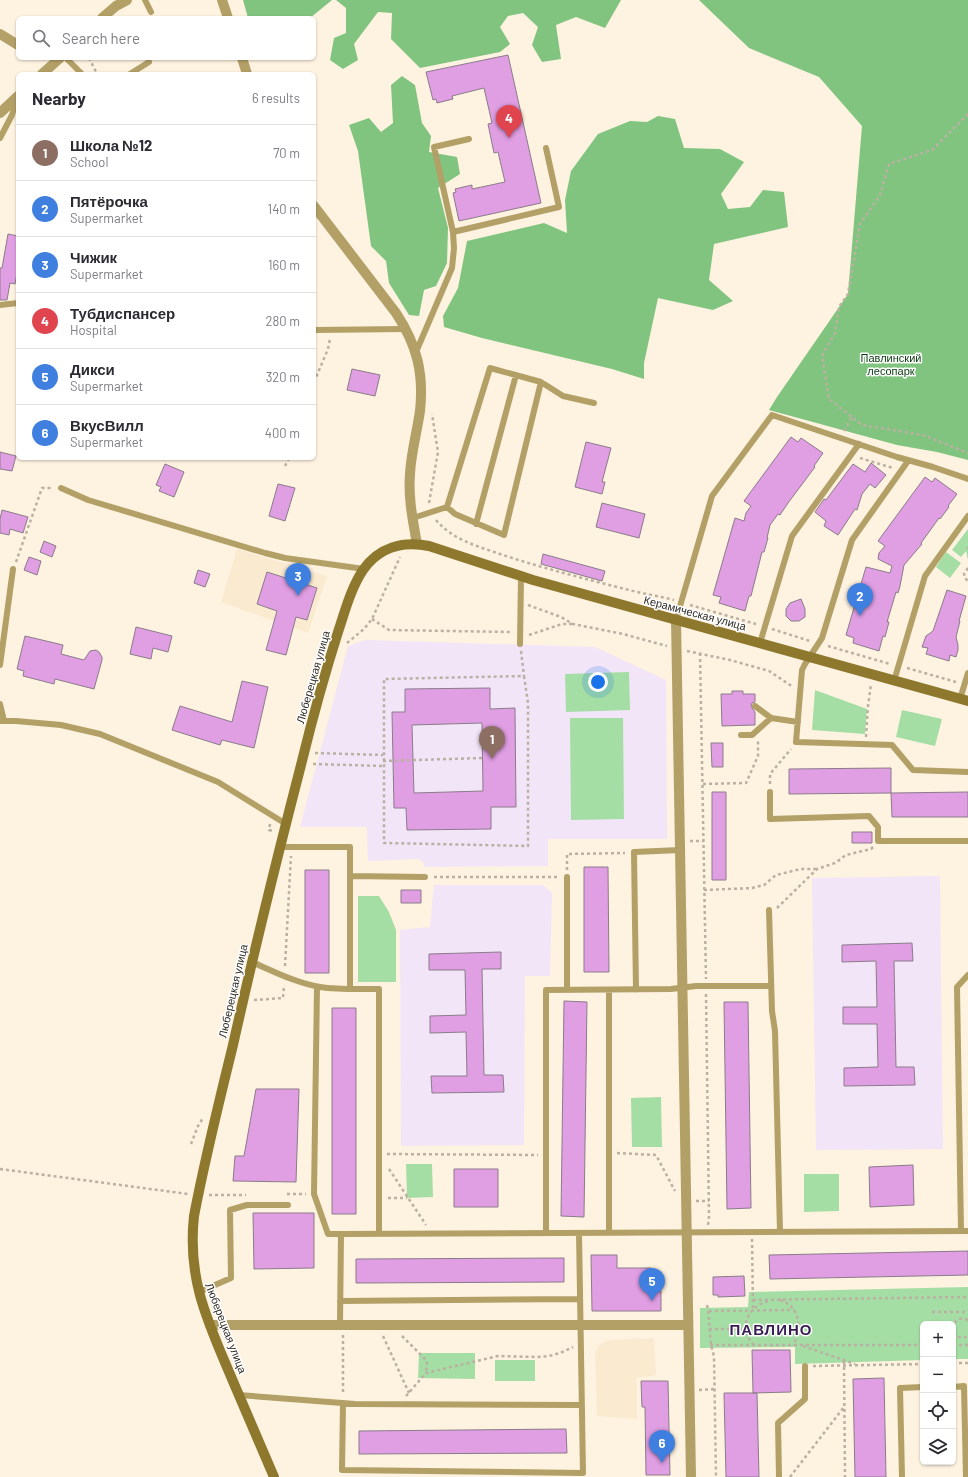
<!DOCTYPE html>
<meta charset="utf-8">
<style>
body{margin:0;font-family:Barlow,sans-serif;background:#f7f7f7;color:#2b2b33}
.controls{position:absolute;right:12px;bottom:12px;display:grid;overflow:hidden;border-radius:6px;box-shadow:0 1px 3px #0004}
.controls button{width:36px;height:36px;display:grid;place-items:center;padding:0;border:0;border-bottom:1px solid #e1e1e2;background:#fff;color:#2b2b33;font:20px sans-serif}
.you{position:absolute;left:598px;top:682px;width:14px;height:14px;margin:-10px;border:3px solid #fff;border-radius:50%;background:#1a73e8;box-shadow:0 0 0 6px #1a73e833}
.badge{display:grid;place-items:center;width:26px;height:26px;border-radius:50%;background:#7c3aed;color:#fff;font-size:13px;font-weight:700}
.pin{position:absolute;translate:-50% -33px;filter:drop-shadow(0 1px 2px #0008)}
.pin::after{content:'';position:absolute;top:21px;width:14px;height:12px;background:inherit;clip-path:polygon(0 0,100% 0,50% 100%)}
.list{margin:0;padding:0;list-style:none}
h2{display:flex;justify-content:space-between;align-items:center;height:52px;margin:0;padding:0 16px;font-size:17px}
h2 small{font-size:13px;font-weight:400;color:#7c7c81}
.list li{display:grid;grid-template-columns:26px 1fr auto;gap:12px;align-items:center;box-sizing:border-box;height:56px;padding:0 16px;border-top:1px solid #e1e1e2}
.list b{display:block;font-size:15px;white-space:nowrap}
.list p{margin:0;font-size:13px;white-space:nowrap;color:#7c7c81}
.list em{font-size:13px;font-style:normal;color:#7c7c81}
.icon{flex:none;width:22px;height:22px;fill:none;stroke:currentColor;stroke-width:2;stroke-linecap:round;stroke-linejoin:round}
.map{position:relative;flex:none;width:968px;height:1477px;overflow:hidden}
.search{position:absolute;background:#fff;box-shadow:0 1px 3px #0004;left:16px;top:16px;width:300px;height:44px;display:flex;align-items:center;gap:10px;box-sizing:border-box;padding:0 14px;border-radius:6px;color:#7c7c81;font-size:15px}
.panel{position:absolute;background:#fff;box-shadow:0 1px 3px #0004;left:16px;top:72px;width:300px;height:388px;border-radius:6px}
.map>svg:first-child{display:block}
</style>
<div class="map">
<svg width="968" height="1477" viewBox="0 0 968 1477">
<rect width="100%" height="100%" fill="#fef2e0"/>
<path fill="#faead0" d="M 237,549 L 327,576 L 308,633 L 221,602 Z
M 654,1338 L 656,1375 L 637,1378 L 637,1419 L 597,1416 L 595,1354 L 598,1346 L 609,1340 Z"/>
<path fill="#f2e5f8" d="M 365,640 L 595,647 L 666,680 L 667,839 L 548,839 L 548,866 L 424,867 L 423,862 L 419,859 L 368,861 L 367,827 L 300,827 L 348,646 Z
M 940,876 L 943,1149 L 816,1150 L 812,878 Z
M 434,885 L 543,885 L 552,893 L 550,976 L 525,976 L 524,1145 L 401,1146 L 400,930 L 430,927 Z"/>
<path fill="#a5dea4" d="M 968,529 L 968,560 L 966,551 L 961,557 L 952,550 Z
M 946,552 L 961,563 L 950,578 L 936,567 Z
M 629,672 L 630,710 L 566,712 L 565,674 Z
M 815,690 L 867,709 L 865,734 L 812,730 Z
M 902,710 L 942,719 L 935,746 L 896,737 Z
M 570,718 L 623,718 L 624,819 L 571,820 Z
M 358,896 L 379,896 L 389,912 L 396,930 L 396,982 L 358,982 Z
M 661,1097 L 662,1147 L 632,1147 L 631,1098 Z
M 406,1164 L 432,1164 L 433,1197 L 407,1198 Z
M 804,1174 L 839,1174 L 839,1211 L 804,1212 Z
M 968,1287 L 968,1359 L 953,1359 L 953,1324 L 923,1324 L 923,1360 L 795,1364 L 795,1347 L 700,1348 L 700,1308 L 748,1307 L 749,1292 Z
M 419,1353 L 475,1353 L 475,1379 L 418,1378 Z
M 495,1360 L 535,1360 L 535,1381 L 495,1381 Z"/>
<path fill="#80c47f" d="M 243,0 L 332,0 L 310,18 L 248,18 Z
M 336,0 L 621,0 L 605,28 L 576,17 L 556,25 L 561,59 L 542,62 L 532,45 L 538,27 L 523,13 L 508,16 L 500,27 L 510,44 L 500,52 L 420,68 L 391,39 L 392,13 L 378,12 L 354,44 L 358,60 L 343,69 L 330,60 L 334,38 L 346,33 L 346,8 Z
M 699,0 L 968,0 L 968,460 L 937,452 L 897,445 L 769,410 L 777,397 L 848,294 L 862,126 L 819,77 L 749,48 Z
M 402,76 L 415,85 L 422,123 L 431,136 L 429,152 L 457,157 L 460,174 L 438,188 L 448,228 L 447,263 L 436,286 L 424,290 L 419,316 L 409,315 L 389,283 L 386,261 L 371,246 L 358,151 L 349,125 L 369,118 L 381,132 L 393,123 L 391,85 Z
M 658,116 L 675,119 L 684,148 L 720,149 L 744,162 L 721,194 L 728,209 L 750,207 L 763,190 L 784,192 L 788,227 L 714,244 L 709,280 L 733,301 L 713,310 L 658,298 L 644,363 L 644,379 L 612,369 L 482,338 L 444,327 L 443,316 L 458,288 L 467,241 L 544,223 L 567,233 L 565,200 L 571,171 L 598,134 L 630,121 L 647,122 Z"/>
<path fill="#e09ee3" stroke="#8a7c8a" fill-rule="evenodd" d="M 508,55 L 541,203 L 459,221 L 453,193 L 456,192 L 455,189 L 472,185 L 472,189 L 505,182 L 498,152 L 494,153 L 488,124 L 492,123 L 484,88 L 452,96 L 453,99 L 437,103 L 436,99 L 433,100 L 426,72 Z
M 8,234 L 18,236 L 18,268 L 15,284 L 10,283 L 7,300 L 0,300 L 0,268 L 2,268 Z
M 352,369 L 380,375 L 375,396 L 347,390 Z
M 791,437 L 798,442 L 801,438 L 823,453 L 814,466 L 815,467 L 788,503 L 780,515 L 778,514 L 770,525 L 767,538 L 768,538 L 764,552 L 762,552 L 751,596 L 749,596 L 745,611 L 719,603 L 721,597 L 713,595 L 735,518 L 744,521 L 746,513 L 751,506 L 744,501 Z
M 586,442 L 611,448 L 602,482 L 605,482 L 602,494 L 575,487 Z
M 0,452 L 16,456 L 12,471 L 0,469 Z
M 871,463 L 886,475 L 875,488 L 870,484 L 862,494 L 857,510 L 855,509 L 838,535 L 824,526 L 826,521 L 815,512 L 824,499 L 826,500 L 853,464 L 865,472 Z
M 165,464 L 184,472 L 174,497 L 159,491 L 161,487 L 156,485 Z
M 925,477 L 932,482 L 935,478 L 957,494 L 948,506 L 949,507 L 940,519 L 939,518 L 921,543 L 922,544 L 904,565 L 900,586 L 898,593 L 896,592 L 887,622 L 889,622 L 885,637 L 883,636 L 879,651 L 853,643 L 854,638 L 846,635 L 866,567 L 890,573 L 892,566 L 878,559 L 879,553 L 885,546 L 878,541 Z
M 278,484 L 295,488 L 285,521 L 269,516 Z
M 602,503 L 645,514 L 639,538 L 596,527 Z
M 2,510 L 28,517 L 23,533 L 10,529 L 9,535 L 0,533 L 0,519 Z
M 44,541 L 56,546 L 52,557 L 40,552 Z
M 543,554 L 605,571 L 602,581 L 541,564 Z
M 29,557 L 41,561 L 37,575 L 24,570 Z
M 198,570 L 210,574 L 205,587 L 194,583 Z
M 267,572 L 317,588 L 307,620 L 296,617 L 286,655 L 266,650 L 277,611 L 257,604 Z
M 947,590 L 966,596 L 959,621 L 960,621 L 956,637 L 958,645 L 958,650 L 956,657 L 950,655 L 949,661 L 926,654 L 928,648 L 922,647 L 926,636 L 933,631 Z
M 801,599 L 805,609 L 805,617 L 799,621 L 791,621 L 786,616 L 786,609 L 790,603 Z
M 136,627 L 172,636 L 168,652 L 153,648 L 151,659 L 130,654 Z
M 25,636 L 63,645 L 61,654 L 84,660 L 90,651 L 96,650 L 99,652 L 102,657 L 102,660 L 94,689 L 55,679 L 54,684 L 23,676 L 24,671 L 17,669 Z
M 242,681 L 268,687 L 254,748 L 222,740 L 220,745 L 172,730 L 180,706 L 232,722 Z
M 490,688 L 490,709 L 515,708 L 516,807 L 491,807 L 491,829 L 407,830 L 406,808 L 394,808 L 392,712 L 405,712 L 405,689 ZM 482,723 L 483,791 L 414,793 L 412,725 Z
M 732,691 L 743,691 L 743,694 L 755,694 L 755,702 L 752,703 L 751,706 L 755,712 L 755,725 L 722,726 L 721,694 L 732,694 Z
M 711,743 L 723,743 L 723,767 L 712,767 Z
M 891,768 L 891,793 L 789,794 L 789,769 Z
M 712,792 L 726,792 L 726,880 L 712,880 Z
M 968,792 L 968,817 L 892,817 L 891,793 Z
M 852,832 L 872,832 L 872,843 L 852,843 Z
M 584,867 L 608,867 L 609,972 L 584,972 Z
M 305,870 L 329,870 L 329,973 L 305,973 Z
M 401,890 L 421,890 L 421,903 L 401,903 Z
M 912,943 L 913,961 L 894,961 L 896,1067 L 914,1067 L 915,1085 L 844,1086 L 844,1068 L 878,1067 L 877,1024 L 843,1024 L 843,1007 L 877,1007 L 876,961 L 842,962 L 842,945 Z
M 501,952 L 501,969 L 482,969 L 484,1075 L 503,1075 L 504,1092 L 432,1093 L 431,1076 L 467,1076 L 466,1032 L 430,1033 L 430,1016 L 466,1015 L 465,970 L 429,970 L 429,954 Z
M 564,1001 L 587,1002 L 584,1217 L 561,1216 Z
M 724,1002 L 748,1002 L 751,1208 L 727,1209 Z
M 332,1008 L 356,1008 L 356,1214 L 332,1214 Z
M 256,1089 L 299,1089 L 296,1182 L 233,1181 L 235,1156 L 244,1156 Z
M 913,1165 L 914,1205 L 870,1207 L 869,1167 Z
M 454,1169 L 498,1169 L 498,1207 L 454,1207 Z
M 253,1213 L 314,1213 L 314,1268 L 254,1269 Z
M 968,1251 L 968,1275 L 770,1279 L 769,1255 Z
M 591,1255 L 617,1255 L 617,1268 L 651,1268 L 652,1291 L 661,1291 L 661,1311 L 592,1311 Z
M 564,1258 L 564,1282 L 356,1283 L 356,1259 Z
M 744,1276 L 745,1296 L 718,1297 L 718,1295 L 713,1295 L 713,1277 Z
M 752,1350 L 790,1350 L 791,1392 L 753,1393 Z
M 884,1378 L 886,1477 L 855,1477 L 853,1379 Z
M 641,1381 L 668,1381 L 670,1475 L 646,1475 L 645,1407 L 642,1407 Z
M 724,1393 L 757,1393 L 759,1477 L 726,1477 Z
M 566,1429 L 567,1453 L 359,1454 L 359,1431 Z"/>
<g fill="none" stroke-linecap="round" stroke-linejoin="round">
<path stroke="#bab1a3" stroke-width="2.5" stroke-dasharray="3 3" stroke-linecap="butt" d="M 88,18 L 89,18
M 89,58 L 95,70 L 99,74
M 968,114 L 932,150 L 889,164 L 880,195 L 860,224 L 848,294 L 839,307 L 835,333 L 822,356 L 829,399 L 862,425 L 923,435 L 968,453
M 314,382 L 328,349 L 330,339
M 844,431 L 852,417
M 860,458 L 893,468
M 285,466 L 289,458
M 429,503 L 438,452 L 432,414
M 436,520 C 453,540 477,546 500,554 C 542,568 586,579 629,590 C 644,594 659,596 674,600
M 968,547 L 968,549
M 16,562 L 42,488 L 52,488
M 968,568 L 964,574 L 965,578 L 968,581
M 528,605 L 561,617 L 573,624 L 623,634 L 667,646
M 690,605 L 756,624
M 372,619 L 389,630 L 511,632
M 772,629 L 810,641
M 529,635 L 562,624 L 572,624
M 347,643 L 364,629 L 372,619 L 400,557
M 828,646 L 890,664
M 521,651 L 524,676
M 687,651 L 730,660 L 769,671 L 793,687
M 700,653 L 706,979
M 907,668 L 956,682
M 524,676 L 528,703 L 528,846 L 384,843 L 384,679 Z
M 866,737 L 868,706 L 871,684
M 315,753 L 383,755
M 383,761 L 482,758
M 313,764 L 383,766
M 703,784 L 746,783 L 758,756 L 758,741
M 770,784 L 770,774 L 791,749
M 270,824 L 269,830 L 273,831
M 690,841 L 703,841
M 567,870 L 567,854 L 625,853
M 434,877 L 559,877
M 704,890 L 752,888 L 764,885 L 776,875 L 801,869 L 816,869
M 777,908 L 817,869 L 835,863 L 846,855 L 871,849 L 873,847
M 285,966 L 291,856
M 706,994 L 709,1217 L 708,1225
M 254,1000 L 283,998 L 284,985
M 191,1144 L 198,1126 L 203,1118
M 617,1153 L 656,1155 L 675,1191
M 387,1154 L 538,1155
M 0,1169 L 188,1194
M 389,1169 L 426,1225
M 287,1194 L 306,1194
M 209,1195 L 246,1195
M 388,1198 L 407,1198
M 696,1201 L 709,1201
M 752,1239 L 753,1309
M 753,1300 L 968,1297
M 780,1300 C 800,1306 803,1329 793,1345
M 707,1305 C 711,1323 708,1338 714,1356 L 716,1477
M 709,1311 L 794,1310
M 932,1312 L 968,1312
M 968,1320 C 949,1311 949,1345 968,1336
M 709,1329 L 746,1329
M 343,1335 L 343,1394
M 383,1336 L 409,1393
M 402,1336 L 427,1361 L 426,1373
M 710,1345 L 923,1345
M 754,1345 C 752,1343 750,1340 748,1337 C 740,1321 753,1304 769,1301
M 953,1345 L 968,1345
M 803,1346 L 855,1364
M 844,1361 L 845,1477
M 953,1363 L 968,1363
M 813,1366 L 923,1364
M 699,1390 L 715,1389
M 406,1396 L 426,1373 L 498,1356 L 537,1357 L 549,1356 L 560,1353 L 573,1347
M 790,1477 L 844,1407"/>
<path stroke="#b3a066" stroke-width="6" d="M 145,0 L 151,12
M 66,58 L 82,74
M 130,74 L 149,62
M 0,138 L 12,115 L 17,98
M 453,232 L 559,207 L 546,148
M 0,305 L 18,303
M 314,330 L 406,329
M 416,352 L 452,268 L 454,248 L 453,232 L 434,147 L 469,139
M 908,461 L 852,540 L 822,638 L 805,664 L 802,670 L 796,742 L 892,745 L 913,770 L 968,772
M 61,488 L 88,500 L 265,553 L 285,558 L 364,569
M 447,507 L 455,514 L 504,535 L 541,382
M 413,518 L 447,507 L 490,368 L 541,382 L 563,396 L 594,403
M 476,524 L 516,375
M 676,620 L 712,496 L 772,415 L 897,457 L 933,467 L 968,479
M 760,643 L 792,536 L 859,444
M 520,644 L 521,577
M 0,665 L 13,569
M 894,681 L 925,576 L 968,516
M 960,699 L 968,673
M 0,704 L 4,721
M 755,706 L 771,718 L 798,722
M 0,721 L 16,721 L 61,725 L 100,734 L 218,782 L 286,824
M 741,735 L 752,735 L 771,718
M 770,792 L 770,819 L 869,816 L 878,827 L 878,841 L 968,841
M 280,847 L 350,847 L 350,989
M 350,876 L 425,877
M 769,910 L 772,1011 L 775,1031 L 780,1232
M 252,962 C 273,971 296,983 320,987 C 339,990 359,989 379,989 L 379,1234
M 317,987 L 314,1194 L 328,1234 L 341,1234
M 567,990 L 567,877
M 636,990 L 634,852 L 680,850
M 961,1231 L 957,987 L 968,975
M 546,1233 L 546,990 L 671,989 L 696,986 L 771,986
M 609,1233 L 609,990
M 199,1292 L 231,1278 L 230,1210 L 247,1205 L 288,1205
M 340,1301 L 580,1299
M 340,1325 L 341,1234 L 968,1231
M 953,1387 L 964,1386 L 966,1477
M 239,1395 L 355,1404 L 582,1405
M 343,1403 L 342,1470 L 583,1473 L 579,1233
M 779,1477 L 778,1423 L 805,1399 L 805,1366
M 902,1477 L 900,1388 L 923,1387"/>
<path stroke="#b3a066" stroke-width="10" d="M 222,0 L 228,18
M 102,18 L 116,6 L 127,0
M 0,34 L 18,45
M 242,58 L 247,74
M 42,74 L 60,58
M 0,113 L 18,96
M 314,206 L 396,313 C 417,345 424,373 420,411 C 417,432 411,453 410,474 C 408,498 413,521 417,544
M 676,620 L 691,1477
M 210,1325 L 688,1325"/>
<path stroke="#8e782d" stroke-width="10" d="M 274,1477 C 260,1444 246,1412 232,1379 C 208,1322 187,1280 194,1216 C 205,1158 219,1102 233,1045 C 254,951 277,858 301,765 C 312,720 324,676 338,632 C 345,611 351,588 363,570 C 379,547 403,541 429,546 L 533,580 L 968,701"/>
</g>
<g text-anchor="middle" stroke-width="3" stroke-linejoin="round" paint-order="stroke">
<g font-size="11" fill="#083a0d" stroke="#fff">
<text x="891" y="362">Павлинский<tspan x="891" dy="13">лесопарк</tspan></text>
</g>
<g font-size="11" fill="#2f2b24" stroke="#fff">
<text transform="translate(695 613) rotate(15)" y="4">Керамическая улица</text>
<text transform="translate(313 677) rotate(-74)" y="4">Люберецкая улица</text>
<text transform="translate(233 991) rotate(-77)" y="4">Люберецкая улица</text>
<text transform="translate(226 1328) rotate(69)" y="4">Люберецкая улица</text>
</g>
<g font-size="15" font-weight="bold" letter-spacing="1" fill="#381c54" stroke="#fff">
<text x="771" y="1335">ПАВЛИНО</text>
</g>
</g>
</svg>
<div class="controls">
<button>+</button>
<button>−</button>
<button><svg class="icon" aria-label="locate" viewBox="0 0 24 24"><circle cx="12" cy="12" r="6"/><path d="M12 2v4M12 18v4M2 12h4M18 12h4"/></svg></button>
<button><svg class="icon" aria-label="layers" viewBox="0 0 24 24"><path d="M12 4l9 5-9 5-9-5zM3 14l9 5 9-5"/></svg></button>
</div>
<div class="you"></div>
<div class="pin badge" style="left:492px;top:759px;background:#8d6e63">1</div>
<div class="pin badge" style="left:860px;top:616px;background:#3f7fe0">2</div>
<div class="pin badge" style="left:298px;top:596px;background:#3f7fe0">3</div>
<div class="pin badge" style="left:509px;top:138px;background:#e0444e">4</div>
<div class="pin badge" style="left:652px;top:1301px;background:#3f7fe0">5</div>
<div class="pin badge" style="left:662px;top:1463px;background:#3f7fe0">6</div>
<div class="search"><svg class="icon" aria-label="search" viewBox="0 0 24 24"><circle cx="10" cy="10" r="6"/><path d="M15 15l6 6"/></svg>Search here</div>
<section class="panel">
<h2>Nearby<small>6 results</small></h2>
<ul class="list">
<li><span class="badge" style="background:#8d6e63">1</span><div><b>Школа №12</b><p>School</p></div><em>70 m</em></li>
<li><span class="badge" style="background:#3f7fe0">2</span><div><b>Пятёрочка</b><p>Supermarket</p></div><em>140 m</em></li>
<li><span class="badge" style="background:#3f7fe0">3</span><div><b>Чижик</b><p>Supermarket</p></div><em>160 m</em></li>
<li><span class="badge" style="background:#e0444e">4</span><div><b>Тубдиспансер</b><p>Hospital</p></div><em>280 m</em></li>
<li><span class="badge" style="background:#3f7fe0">5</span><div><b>Дикси</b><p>Supermarket</p></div><em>320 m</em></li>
<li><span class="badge" style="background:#3f7fe0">6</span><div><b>ВкусВилл</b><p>Supermarket</p></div><em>400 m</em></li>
</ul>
</section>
</div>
